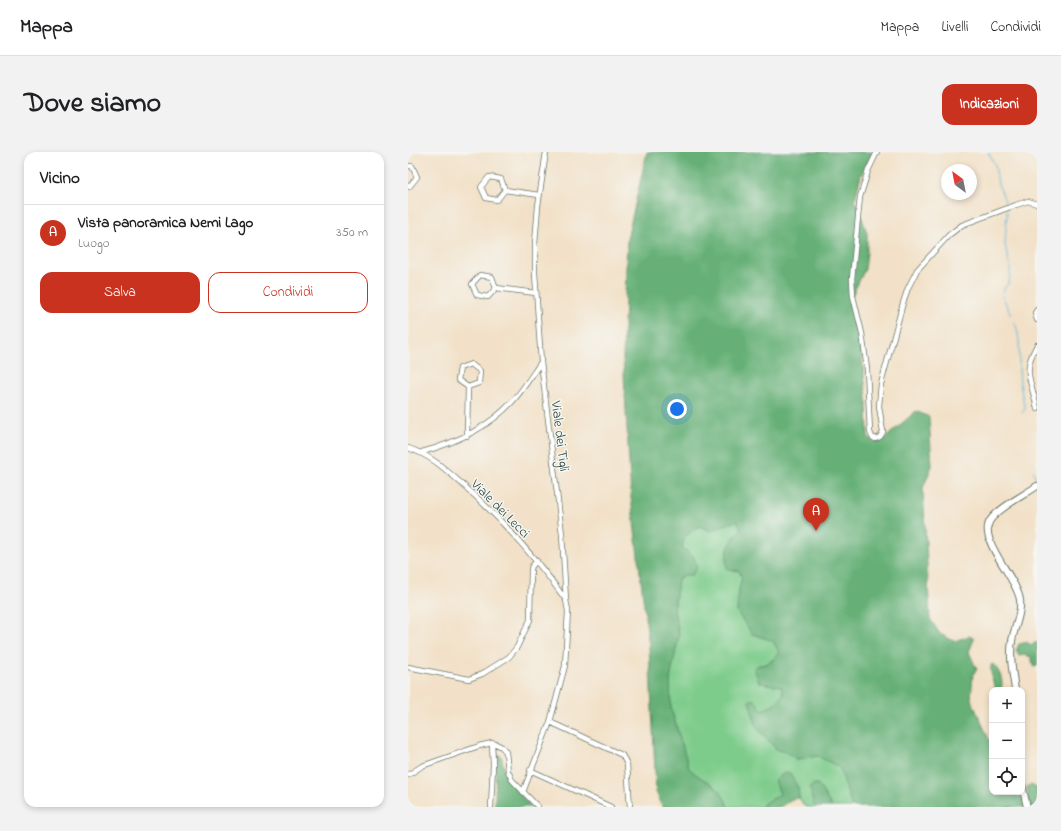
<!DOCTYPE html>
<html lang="it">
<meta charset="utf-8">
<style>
body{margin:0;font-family:"Indie Flower",sans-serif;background:#f2f2f2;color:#202124}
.controls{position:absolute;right:12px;bottom:12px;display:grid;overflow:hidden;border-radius:8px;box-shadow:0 2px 6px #0003}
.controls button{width:36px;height:36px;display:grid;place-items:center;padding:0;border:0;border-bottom:1px solid #e0e0e0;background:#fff;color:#202124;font:20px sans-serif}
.compass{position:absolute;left:533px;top:12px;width:36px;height:36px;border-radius:50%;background:#fff;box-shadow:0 2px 6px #0003;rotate:328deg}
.you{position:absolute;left:269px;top:257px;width:14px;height:14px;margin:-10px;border:3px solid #fff;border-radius:50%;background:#1a73e8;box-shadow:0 0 0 6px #1a73e833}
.badge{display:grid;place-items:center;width:26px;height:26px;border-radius:50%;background:#c8321e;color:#fff;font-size:13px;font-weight:700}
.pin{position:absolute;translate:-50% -33px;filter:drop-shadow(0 1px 2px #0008)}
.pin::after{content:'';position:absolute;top:21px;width:14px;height:12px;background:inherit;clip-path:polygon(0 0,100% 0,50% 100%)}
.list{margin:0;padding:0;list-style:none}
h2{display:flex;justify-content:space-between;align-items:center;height:52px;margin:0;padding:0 16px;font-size:17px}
h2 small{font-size:13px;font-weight:400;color:#757577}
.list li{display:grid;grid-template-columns:26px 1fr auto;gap:12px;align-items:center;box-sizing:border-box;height:56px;padding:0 16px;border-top:1px solid #e0e0e0}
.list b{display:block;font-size:15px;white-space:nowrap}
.list p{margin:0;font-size:13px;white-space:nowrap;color:#757577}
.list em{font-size:13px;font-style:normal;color:#757577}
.actions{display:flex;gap:8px;padding:12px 16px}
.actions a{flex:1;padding:9px 0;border:1px solid #c8321e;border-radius:12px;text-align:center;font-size:14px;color:#c8321e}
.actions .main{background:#c8321e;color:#fff}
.icon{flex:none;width:22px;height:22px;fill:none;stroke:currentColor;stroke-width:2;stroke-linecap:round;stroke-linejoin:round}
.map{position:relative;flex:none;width:629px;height:655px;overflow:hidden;border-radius:12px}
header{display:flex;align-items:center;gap:24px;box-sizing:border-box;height:56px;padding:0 20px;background:#fff;border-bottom:1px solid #e0e0e0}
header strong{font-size:19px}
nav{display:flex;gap:22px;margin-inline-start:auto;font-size:14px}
.intro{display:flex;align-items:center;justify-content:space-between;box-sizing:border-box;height:96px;padding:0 24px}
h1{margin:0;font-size:28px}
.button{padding:10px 18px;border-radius:12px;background:#c8321e;color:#fff;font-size:14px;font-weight:700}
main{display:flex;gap:24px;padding:0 24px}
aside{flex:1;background:#fff;border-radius:12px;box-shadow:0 2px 6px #0003}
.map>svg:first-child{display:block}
</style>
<header>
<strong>Mappa</strong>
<nav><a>Mappa</a><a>Livelli</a><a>Condividi</a></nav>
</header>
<div class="intro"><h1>Dove siamo</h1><a class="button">Indicazioni</a></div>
<main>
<aside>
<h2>Vicino<small></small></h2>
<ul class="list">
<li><span class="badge">A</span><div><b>Vista panoramica Nemi Lago</b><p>Luogo</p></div><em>350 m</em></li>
</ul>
<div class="actions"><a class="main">Salva</a><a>Condividi</a></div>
</aside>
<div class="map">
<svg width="629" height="655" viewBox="0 0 629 655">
<rect width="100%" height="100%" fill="#f6f6f2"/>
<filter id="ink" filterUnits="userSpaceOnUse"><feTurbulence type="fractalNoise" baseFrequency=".025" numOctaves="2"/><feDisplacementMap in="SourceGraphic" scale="8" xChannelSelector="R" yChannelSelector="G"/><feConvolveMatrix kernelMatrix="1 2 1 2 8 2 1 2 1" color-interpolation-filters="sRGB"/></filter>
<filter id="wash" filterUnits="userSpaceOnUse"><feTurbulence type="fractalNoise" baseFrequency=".012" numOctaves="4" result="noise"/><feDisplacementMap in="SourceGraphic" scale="16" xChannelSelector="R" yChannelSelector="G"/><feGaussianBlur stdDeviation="0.9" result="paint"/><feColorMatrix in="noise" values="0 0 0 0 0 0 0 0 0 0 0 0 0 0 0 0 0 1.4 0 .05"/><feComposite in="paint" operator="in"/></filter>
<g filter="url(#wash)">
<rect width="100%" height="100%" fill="#f2e1c8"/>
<path fill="#7ecc8b" stroke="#4e8460" d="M 325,369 L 329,369 L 333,377 L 329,382 L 331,419 L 334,425 L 330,442 L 344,482 L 365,489 L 371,500 C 365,508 361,513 350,513 L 357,532 L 366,532 L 374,535 L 375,543 L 364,554 L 354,558 L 369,598 L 378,600 L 389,607 L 410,604 L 433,616 L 444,655 L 424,655 L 410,632 L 405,652 L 408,655 L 397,655 L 391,646 L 390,636 L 372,643 L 355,652 L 356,655 L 320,655 C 312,630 296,632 281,616 L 263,557 L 262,527 L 271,482 L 266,459 L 270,427 L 276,423 L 286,405 L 274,396 L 277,384 L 291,374 L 303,379 Z"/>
<path fill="#66b077" stroke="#427656" d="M 239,0 L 465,0 L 453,23 L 447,47 L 459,81 L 459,101 L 457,117 L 442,148 L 451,181 L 459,248 L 460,284 L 466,290 L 475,288 L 508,259 L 521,265 L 524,314 L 515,336 L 522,467 L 532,482 L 546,489 L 562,484 L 566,487 L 561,500 L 569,518 L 565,522 L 563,547 L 584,594 L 584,640 L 613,640 L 617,655 L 444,655 L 432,616 L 410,604 L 389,607 L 378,600 L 369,598 L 349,576 L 341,549 L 346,547 L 354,558 L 364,554 L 375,543 L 374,535 C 366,532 359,533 351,530 L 346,516 C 350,513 351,514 356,513 C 364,511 367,506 371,500 L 365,489 L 344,482 L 329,460 L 330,442 L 334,425 L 331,419 L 319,417 C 316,400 322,389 333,377 L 329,369 L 313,374 L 303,379 L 291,374 L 277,384 L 274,396 L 286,405 L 289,416 L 284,423 L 276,423 L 270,427 L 266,459 L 271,482 L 262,527 L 263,557 L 281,616 C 296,632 312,630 320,655 L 255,655 L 248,640 L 241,495 L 223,346 L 215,206 L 219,87 Z
M 619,490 L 623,493 L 629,490 L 629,514 L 626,515 L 623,505 L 617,503 L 611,504 L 608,499 L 611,492 Z
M 585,512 C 592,520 596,528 593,538 L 588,538 C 585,532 582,519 583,513 Z
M 88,602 L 93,604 L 97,621 L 109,639 L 124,655 L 87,655 Z
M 376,621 L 382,621 L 390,636 L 391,646 L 384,647 L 372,655 L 356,655 L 355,652 L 372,643 L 367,628 Z
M 406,632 L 410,632 L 424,655 L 408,655 L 405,652 L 402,635 Z
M 623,633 L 629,636 L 629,648 L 628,648 L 629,655 L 621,655 L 619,635 Z"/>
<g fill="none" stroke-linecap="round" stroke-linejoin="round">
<path stroke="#58b5d6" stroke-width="1" d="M 580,0 L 587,13 L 590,32 L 594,41 L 598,52
M 599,59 L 597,93 L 602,115 L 602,124 L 601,130 L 596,137 L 594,143 L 603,163
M 606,169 C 613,184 611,198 611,214 C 611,229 614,243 617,257 L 614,261
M 625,319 L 629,328"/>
</g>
</g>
<g filter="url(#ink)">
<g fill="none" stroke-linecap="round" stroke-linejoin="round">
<g stroke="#697668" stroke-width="6">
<path id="street" d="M 469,0 L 460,19 L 452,45 L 444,127 L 445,144 L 454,181 L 459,217 L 462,280 L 464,285 L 467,287 L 472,285 L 475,280 L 471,254 L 473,232 L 495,151 L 500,136 L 509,118 L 541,83 L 554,73 L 608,53 L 620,49 L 629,52
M 0,14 L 4,14 L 9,25 L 1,35 L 0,34
M 81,25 L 93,27 L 97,38 L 89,48 L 78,46 L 73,35 Z
M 97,38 L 131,43
M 72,123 L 84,125 L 88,136 L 80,145 L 69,143 L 64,132 Z
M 88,136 L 128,141
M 629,158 L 627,161 L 629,168
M 629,193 C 613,221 624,228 629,257
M 63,212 L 72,219 L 71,231 L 60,235 L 50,228 L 52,216 Z
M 59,284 L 60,235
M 0,296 C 22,303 36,316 53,331 C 93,366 127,405 158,448
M 14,300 C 47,291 80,276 104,250 C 115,238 124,223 133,210
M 0,515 L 61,527 L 74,522 L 101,505 L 109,495 L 122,468 L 123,417 L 124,414 L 129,409
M 142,570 L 214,603 L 219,612 L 222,655
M 122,618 L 203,655
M 0,623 L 14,614 L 71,594 L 84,591 L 88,592 L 94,595 L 98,600 L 100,619 L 104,628 L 130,655
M 115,640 L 142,570 L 157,514 L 160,459 L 158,448 L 154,382 L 133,210 L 127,121 L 127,92 L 130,54 L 138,0
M 83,655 L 85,612 L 84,591"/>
</g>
<g stroke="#697668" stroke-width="8">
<path id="secondary" d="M 607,538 C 605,522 601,505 604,489 C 606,476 614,461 612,448 C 609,425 566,385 584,366 C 595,353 615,344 629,334
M 614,633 L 619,655"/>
</g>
<use href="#street" stroke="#fff" stroke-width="4.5"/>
<use href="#secondary" stroke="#fff" stroke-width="6"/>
</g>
</g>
<g text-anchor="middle" stroke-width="3" stroke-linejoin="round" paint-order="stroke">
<g font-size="14" fill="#1f3d34" stroke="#f6f6f2">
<text transform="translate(153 284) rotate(83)" y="5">Viale dei Tigli</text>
<text transform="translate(93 356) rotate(45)" y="5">Viale dei Lecci</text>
</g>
</g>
</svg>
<div class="controls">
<button>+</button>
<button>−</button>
<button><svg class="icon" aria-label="locate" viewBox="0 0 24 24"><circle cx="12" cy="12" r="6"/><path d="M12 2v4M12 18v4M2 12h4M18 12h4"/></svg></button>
</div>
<svg class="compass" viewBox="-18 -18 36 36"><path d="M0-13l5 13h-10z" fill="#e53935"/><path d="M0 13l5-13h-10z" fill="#757577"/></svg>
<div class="you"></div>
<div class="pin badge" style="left:408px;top:379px">A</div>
</div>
</main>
